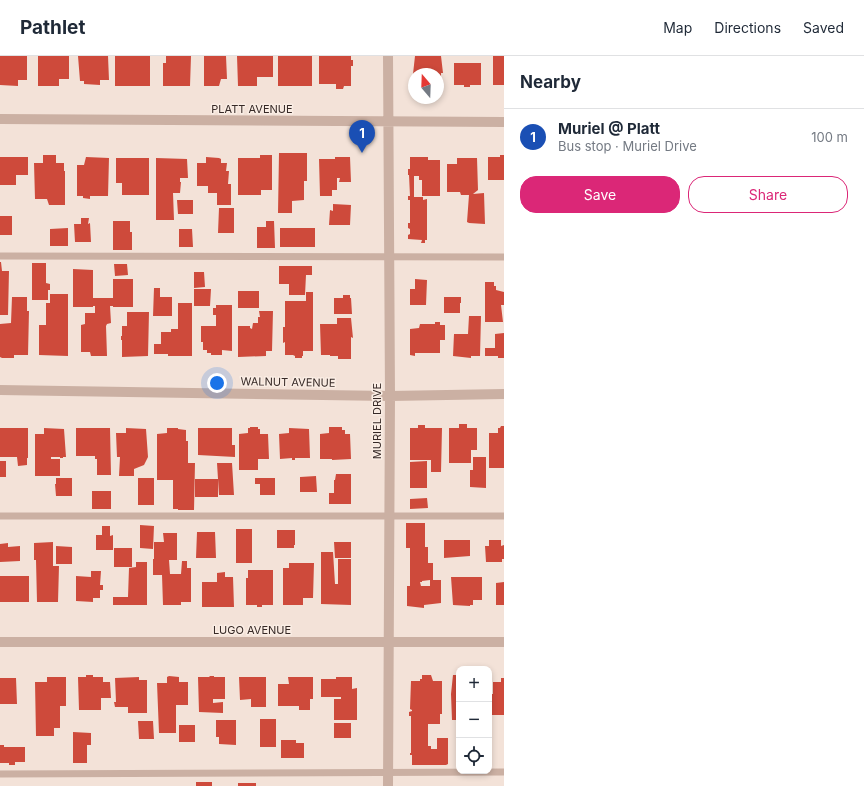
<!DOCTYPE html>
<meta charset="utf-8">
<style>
body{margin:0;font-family:Inter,sans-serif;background:#f6f6f7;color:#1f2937}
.controls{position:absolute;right:12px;bottom:12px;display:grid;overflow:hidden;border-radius:8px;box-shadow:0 2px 6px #0003}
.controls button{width:36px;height:36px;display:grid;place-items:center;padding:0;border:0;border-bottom:1px solid #e0e1e3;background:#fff;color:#1f2937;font:20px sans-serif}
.compass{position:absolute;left:408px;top:12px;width:36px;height:36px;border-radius:50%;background:#fff;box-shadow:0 2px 6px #0003;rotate:341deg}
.you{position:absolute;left:217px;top:327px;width:14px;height:14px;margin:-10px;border:3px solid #fff;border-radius:50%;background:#1a73e8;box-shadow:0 0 0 6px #1a73e833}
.badge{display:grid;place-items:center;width:26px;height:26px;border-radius:50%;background:#db2777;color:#fff;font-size:13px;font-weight:700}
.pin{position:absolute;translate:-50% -33px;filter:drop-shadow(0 1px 2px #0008)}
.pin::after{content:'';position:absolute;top:21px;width:14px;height:12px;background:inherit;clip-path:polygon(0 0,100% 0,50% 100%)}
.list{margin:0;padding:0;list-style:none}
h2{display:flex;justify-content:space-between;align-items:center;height:52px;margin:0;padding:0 16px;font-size:17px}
h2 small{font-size:13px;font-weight:400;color:#747a83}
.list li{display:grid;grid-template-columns:26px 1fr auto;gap:12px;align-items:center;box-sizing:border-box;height:56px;padding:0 16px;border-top:1px solid #e0e1e3}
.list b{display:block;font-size:15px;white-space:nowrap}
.list p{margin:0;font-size:13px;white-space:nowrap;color:#747a83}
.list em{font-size:13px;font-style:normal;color:#747a83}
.actions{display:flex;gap:8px;padding:12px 16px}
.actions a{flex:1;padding:9px 0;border:1px solid #db2777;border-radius:16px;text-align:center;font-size:14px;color:#db2777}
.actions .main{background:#db2777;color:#fff}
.icon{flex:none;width:22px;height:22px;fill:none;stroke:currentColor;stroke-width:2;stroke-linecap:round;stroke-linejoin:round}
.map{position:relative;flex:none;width:504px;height:730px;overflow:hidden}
header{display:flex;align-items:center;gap:24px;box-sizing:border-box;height:56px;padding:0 20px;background:#fff;border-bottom:1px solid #e0e1e3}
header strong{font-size:19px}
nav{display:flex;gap:22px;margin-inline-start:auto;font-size:14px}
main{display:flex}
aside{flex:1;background:#fff}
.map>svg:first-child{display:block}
</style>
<header>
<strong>Pathlet</strong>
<nav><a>Map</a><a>Directions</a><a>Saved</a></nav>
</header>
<main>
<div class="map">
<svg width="504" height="730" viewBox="0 0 504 730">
<rect width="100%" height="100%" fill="#f3e2d8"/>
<path fill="#ce4a3b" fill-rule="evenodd" d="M 0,0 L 27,0 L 27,24 L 18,24 L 18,30 L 0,29 Z
M 38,0 L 69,0 L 69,23 L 59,23 L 59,30 L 38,30 Z
M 78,0 L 108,0 L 109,24 L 100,24 L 100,29 L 84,28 L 84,25 L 80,25 Z
M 115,0 L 150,0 L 150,30 L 115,30 Z
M 166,0 L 191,0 L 190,30 L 163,30 L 163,7 L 166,7 Z
M 204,0 L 226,0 L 227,23 L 221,23 L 219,30 L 204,30 Z
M 237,0 L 273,0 L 273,21 L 257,21 L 257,30 L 238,30 Z
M 278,0 L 312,0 L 312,30 L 278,30 Z
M 319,0 L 351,0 L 351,4 L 353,4 L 353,10 L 351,10 L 351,30 L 344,30 L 343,33 L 336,33 L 336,28 L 319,28 Z
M 415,0 L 441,0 L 443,17 L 441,17 L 441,31 L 438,31 L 438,18 L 413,18 Z
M 493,0 L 504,0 L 504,29 L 493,29 Z
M 454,7 L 481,7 L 481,29 L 470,29 L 470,31 L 464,31 L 464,29 L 454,29 Z
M 279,97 L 307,97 L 307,125 L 304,125 L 304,144 L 292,145 L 292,157 L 278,157 Z
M 43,99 L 56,99 L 56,107 L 64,107 L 64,115 L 65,115 L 65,149 L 49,149 L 47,143 L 35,143 L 34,107 L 43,107 Z
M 260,99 L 272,99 L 272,134 L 261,134 L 261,139 L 238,139 L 238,102 L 260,102 Z
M 500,99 L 504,99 L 504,124 L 488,124 L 488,101 L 500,101 Z
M 0,101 L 28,101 L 28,119 L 16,119 L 16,129 L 0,129 Z
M 86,101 L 109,102 L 108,140 L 90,140 L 90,143 L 83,142 L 83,140 L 77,140 L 77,109 L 84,109 Z
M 206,101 L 219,102 L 221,103 L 221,107 L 227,107 L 226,115 L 229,115 L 228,128 L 231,128 L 231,149 L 217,149 L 217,137 L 208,137 L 208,130 L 197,130 L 197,107 L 206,107 Z
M 335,101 L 350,101 L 351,126 L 339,126 L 340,122 L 337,122 L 337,134 L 332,134 L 332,140 L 320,140 L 319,103 L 335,103 Z
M 410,101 L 428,101 L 428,104 L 440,104 L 440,140 L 422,140 L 422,124 L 419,124 L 419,120 L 414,120 L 414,141 L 423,141 L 423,144 L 427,143 L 427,184 L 425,184 L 425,187 L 421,187 L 422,184 L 408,183 L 408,179 L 410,178 L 410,173 L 408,172 L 408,167 L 410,167 L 410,144 L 408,144 L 408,140 L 410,140 L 409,119 L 408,119 L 408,113 L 410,113 Z
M 116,102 L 149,102 L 149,139 L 122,139 L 122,127 L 116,127 Z
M 156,102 L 187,103 L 188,122 L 180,122 L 180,126 L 181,126 L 180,137 L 173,137 L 174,164 L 156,164 Z
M 457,102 L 477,102 L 478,134 L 473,138 L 484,137 L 485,168 L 469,167 L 467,166 L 469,139 L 461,139 L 460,136 L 447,136 L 447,108 L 457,108 Z
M 177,144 L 193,144 L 193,158 L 178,158 Z
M 333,148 L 351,149 L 350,169 L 329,169 L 330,154 L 333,155 Z
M 219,152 L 234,152 L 234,177 L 218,177 Z
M 0,160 L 12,160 L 12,179 L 0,179 Z
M 81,162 L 89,162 L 88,168 L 90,167 L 91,186 L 75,186 L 74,168 L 81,168 Z
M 113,165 L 130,165 L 130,176 L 132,176 L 132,194 L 113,194 Z
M 266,165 L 274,165 L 275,192 L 257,192 L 257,171 L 266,171 Z
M 68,172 L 68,190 L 50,190 L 50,173 Z
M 280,172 L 315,172 L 315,191 L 280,191 Z
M 179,173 L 192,173 L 193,191 L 179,191 Z
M 0,206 L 1,206 L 2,215 L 9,215 L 8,259 L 0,259 Z
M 32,207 L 46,207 L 46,227 L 50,228 L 50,234 L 48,234 L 48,244 L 32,244 Z
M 114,208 L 127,208 L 128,219 L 115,220 Z
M 279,210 L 312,210 L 312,219 L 306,219 L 305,239 L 289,239 L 289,228 L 279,228 Z
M 73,213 L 93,214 L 93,242 L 113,242 L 113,223 L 133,223 L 133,251 L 113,251 L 113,250 L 110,250 L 111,267 L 107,268 L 106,270 L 107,300 L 91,300 L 90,296 L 81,296 L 81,269 L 85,268 L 85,257 L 95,257 L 95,250 L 93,250 L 93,251 L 73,251 Z
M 194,216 L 204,216 L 205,231 L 194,232 Z
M 415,223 L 427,224 L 426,249 L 410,249 L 410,233 L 415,233 Z
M 485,226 L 494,226 L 494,230 L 496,230 L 496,234 L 504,236 L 504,249 L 501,249 L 503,266 L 485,266 Z
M 154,232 L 160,232 L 160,241 L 172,241 L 172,260 L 153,260 Z
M 194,233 L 211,233 L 210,250 L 194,250 Z
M 238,235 L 259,235 L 259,252 L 238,252 Z
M 306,236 L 313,236 L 313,295 L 303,295 L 303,300 L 302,300 L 302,302 L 295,302 L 295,300 L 293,299 L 285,299 L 285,286 L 283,287 L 283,271 L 285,271 L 285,245 L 306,245 Z
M 50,238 L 68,238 L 68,300 L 39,299 L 39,269 L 46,269 L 46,247 L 50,247 Z
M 343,239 L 350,239 L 350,242 L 351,242 L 352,258 L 334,258 L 334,242 L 343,242 Z
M 12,241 L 27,241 L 27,255 L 29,255 L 28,299 L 14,299 L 14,302 L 2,302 L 0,301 L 0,268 L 11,267 Z
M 444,241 L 461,241 L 461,247 L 460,247 L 460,257 L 444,257 Z
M 178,247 L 192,247 L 192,300 L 168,300 L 168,298 L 154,298 L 154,288 L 161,288 L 161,276 L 171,276 L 171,273 L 178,273 Z
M 216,249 L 232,249 L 232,295 L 222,294 L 222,299 L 211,299 L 211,297 L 207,297 L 207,294 L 203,294 L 203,286 L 201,286 L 201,270 L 216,270 L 216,259 L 213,259 L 213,252 L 216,252 Z
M 259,255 L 273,255 L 272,295 L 266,295 L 266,300 L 238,301 L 238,270 L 250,270 L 250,272 L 252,273 L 253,267 L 258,267 L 258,261 L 260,261 Z
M 127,256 L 149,256 L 148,300 L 122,301 L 122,284 L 121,284 L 121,280 L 122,280 L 122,270 L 127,270 Z
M 469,260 L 481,260 L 480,300 L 471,300 L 471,302 L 453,300 L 454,278 L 468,278 Z
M 337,262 L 351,262 L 353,282 L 351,281 L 351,303 L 338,303 L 338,300 L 330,300 L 330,299 L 321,299 L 320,268 L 337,268 Z
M 435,266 L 440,266 L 440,269 L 445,269 L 445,284 L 440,284 L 440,297 L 415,297 L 415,300 L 410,299 L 410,273 L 419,272 L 420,268 L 435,268 Z
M 504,277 L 504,302 L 498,302 L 498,300 L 485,300 L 485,292 L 495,292 L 495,278 Z
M 459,368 L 467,368 L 467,372 L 477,372 L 477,394 L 471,394 L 471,407 L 449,407 L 449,372 L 459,372 Z
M 418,369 L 425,369 L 425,372 L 442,372 L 441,416 L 431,416 L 431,404 L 410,404 L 410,372 L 418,372 Z
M 501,370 L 504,370 L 504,412 L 489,412 L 489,377 L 498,377 L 498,372 L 500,372 Z
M 250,371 L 258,371 L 258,373 L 260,373 L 260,378 L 268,378 L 269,403 L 258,403 L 258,414 L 239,414 L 239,378 L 248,377 L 248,372 L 250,372 Z
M 329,371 L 342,371 L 342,374 L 345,374 L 345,378 L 350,378 L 351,403 L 332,404 L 332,403 L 320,403 L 320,378 L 329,377 Z
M 0,372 L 28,372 L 28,402 L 27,402 L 27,409 L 18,410 L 17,401 L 0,401 Z
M 44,372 L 64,373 L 66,401 L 63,401 L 63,402 L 60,402 L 60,401 L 51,401 L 51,403 L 60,403 L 60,420 L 35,420 L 35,378 L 44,378 Z
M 76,372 L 110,372 L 111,419 L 97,419 L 97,403 L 95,403 L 95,400 L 76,400 Z
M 126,372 L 146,373 L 148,401 L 144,409 L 134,413 L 134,420 L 119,420 L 120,401 L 117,401 L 116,377 L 126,377 Z
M 167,372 L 178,372 L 178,373 L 186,374 L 186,385 L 188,385 L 188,407 L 195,407 L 194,454 L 178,454 L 178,453 L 173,453 L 173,424 L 157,424 L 157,378 L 167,377 Z
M 198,372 L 232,372 L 232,389 L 235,389 L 235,401 L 198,399 Z
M 289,372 L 309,373 L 310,402 L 295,402 L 295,404 L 292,404 L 292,402 L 280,403 L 279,378 L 289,377 Z
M 473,401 L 486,401 L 486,432 L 470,431 L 470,414 L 473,414 Z
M 0,405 L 6,405 L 6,421 L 0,421 Z
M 427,405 L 427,432 L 410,432 L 410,406 Z
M 217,407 L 232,407 L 234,439 L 219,439 Z
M 336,418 L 351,418 L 351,448 L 329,448 L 329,437 L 334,437 L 334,424 L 335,424 Z
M 316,420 L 317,436 L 300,436 L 300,421 Z
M 56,422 L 72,422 L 72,440 L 56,440 L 55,428 L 56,428 Z
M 138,422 L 154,422 L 154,449 L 138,449 Z
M 255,422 L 275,422 L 275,439 L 260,439 L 260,428 L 255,428 Z
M 195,423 L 218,423 L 218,441 L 195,441 Z
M 92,435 L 111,435 L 111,453 L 92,453 Z
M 427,442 L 428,452 L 410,453 L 410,443 Z
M 406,467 L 425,467 L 425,491 L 428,491 L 428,507 L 433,507 L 433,524 L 441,524 L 441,547 L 424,549 L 424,552 L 407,550 L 407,530 L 410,530 L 410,492 L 406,492 ZM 430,524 L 430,530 L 421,530 L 420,526 L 422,526 L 422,525 Z
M 140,469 L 154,470 L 153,493 L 140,492 Z
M 102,470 L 110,470 L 110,480 L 113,479 L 113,494 L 96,494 L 96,479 L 102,479 Z
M 236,473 L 252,473 L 252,507 L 236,507 Z
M 277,474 L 295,474 L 295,489 L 294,489 L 294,492 L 277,492 Z
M 197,476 L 215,476 L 216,502 L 196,502 Z
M 163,477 L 177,477 L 177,504 L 169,504 L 170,518 L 181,518 L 182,505 L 187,505 L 187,512 L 191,512 L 191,546 L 181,546 L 181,549 L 163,549 L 162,519 L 153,519 L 153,503 L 154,503 L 154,486 L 164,486 Z
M 444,484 L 470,484 L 470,500 L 444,502 Z
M 489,484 L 501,484 L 501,490 L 504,489 L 504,503 L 502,503 L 502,506 L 486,506 L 485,490 L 489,490 Z
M 53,486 L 53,510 L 59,510 L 58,546 L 37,546 L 36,504 L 34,504 L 34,487 Z
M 334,486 L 351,486 L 351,502 L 335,502 Z
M 8,487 L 8,491 L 20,490 L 20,505 L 0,506 L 0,488 Z
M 56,490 L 72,491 L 72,508 L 56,508 Z
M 114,492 L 132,492 L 132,511 L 114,511 Z
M 321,496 L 333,496 L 335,528 L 338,528 L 338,503 L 351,503 L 351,549 L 321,548 Z
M 136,506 L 147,506 L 147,549 L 113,549 L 113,541 L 128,541 L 129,512 L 136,511 Z
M 289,507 L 314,507 L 313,542 L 303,542 L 303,549 L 283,549 L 283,512 L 289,512 Z
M 248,514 L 273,514 L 273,549 L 262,549 L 262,551 L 257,551 L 257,549 L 246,549 L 246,522 L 248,522 Z
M 91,515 L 101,515 L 100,529 L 103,529 L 103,534 L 100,534 L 100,542 L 93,542 L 93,546 L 76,545 L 76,520 L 91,521 Z
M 225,516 L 225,521 L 233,521 L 234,551 L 202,551 L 202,526 L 217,526 L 217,517 Z
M 0,520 L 29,520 L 29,546 L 0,546 Z
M 451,521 L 482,521 L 482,544 L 473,544 L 473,549 L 470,549 L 470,550 L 453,549 Z
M 504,526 L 504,549 L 496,549 L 496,527 Z
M 86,619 L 93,619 L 93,621 L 103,621 L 103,626 L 110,626 L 111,642 L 101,642 L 101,654 L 79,654 L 78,621 L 86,621 Z
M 422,619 L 431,619 L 433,625 L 442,625 L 442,658 L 440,658 L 440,668 L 428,668 L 428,690 L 431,690 L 431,693 L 437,693 L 437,682 L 448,682 L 448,708 L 446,709 L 412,709 L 412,699 L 410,699 L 410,697 L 411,697 L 411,660 L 409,660 L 409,656 L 412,655 L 412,654 L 410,653 L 411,625 L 420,625 L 420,623 L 422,623 Z
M 453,619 L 459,619 L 459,664 L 452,664 L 451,638 Z
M 169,620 L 179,621 L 179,626 L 188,626 L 188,649 L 176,649 L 176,677 L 159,677 L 157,627 L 167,627 L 167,621 Z
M 209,620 L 214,620 L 214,621 L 225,621 L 225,643 L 213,643 L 213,647 L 223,646 L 223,657 L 199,656 L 198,621 L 210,621 Z
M 47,621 L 66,621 L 66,650 L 60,650 L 60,672 L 54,672 L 54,680 L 36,680 L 35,626 L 47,626 Z
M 139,621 L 139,624 L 147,624 L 147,657 L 128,657 L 128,651 L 115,651 L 114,646 L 116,646 L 115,622 Z
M 239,621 L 266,621 L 266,651 L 251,651 L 251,643 L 240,644 Z
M 288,621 L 313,621 L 313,643 L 310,643 L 310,654 L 299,654 L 299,650 L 278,650 L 278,628 L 289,628 Z
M 336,621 L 352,621 L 352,633 L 357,632 L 357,664 L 334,664 L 334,643 L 341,643 L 341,641 L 321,641 L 321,623 L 336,623 Z
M 0,622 L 16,622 L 17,648 L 0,648 Z
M 501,622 L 504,622 L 504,659 L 489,659 L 489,638 L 493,638 L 493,626 L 501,626 Z
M 260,663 L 276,663 L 276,691 L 260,691 Z
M 216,664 L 236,664 L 236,689 L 219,688 L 219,681 L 216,681 Z
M 138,665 L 153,665 L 154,683 L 139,683 Z
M 334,667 L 351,667 L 351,682 L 334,682 Z
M 179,669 L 195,669 L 195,686 L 179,686 Z
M 73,676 L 91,677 L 91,689 L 87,689 L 87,707 L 73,707 Z
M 281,684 L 296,684 L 296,687 L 304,687 L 304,702 L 281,702 Z
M 0,689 L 4,689 L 4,691 L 25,691 L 25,706 L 15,706 L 15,709 L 9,709 L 9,707 L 0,707 Z
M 196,726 L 212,726 L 212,730 L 196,730 Z
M 238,727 L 256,727 L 256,730 L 238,730 Z"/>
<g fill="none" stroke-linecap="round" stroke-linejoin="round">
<path stroke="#cbb0a3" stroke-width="7" d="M 0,200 L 504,201
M 0,460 L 504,460
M 0,718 L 504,716"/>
<path stroke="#cbb0a3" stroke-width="10" d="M 0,63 L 504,66
M 0,334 L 390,340 L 504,338
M 0,586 L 504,586
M 388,730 L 390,340 L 388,0"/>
</g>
<g text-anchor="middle" stroke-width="3" stroke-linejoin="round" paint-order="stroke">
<g font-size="11" fill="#362926" stroke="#faede4">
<text x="252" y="57">PLATT AVENUE</text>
<text transform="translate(288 326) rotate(1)" y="4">WALNUT AVENUE</text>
<text transform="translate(377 365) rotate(-90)" y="4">MURIEL DRIVE</text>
<text x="252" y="578">LUGO AVENUE</text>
</g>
</g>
</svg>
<div class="controls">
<button>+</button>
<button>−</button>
<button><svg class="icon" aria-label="locate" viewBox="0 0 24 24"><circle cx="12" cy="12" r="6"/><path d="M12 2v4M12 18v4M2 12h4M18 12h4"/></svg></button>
</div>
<svg class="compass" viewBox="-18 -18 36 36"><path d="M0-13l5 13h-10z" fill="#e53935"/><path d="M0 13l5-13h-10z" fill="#747a83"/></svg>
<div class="you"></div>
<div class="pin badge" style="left:362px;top:97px;background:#1a4fb4">1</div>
</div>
<aside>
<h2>Nearby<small></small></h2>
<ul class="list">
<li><span class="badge" style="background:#1a4fb4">1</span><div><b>Muriel @ Platt</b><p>Bus stop · Muriel Drive</p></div><em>100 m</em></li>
</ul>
<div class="actions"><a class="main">Save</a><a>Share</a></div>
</aside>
</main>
